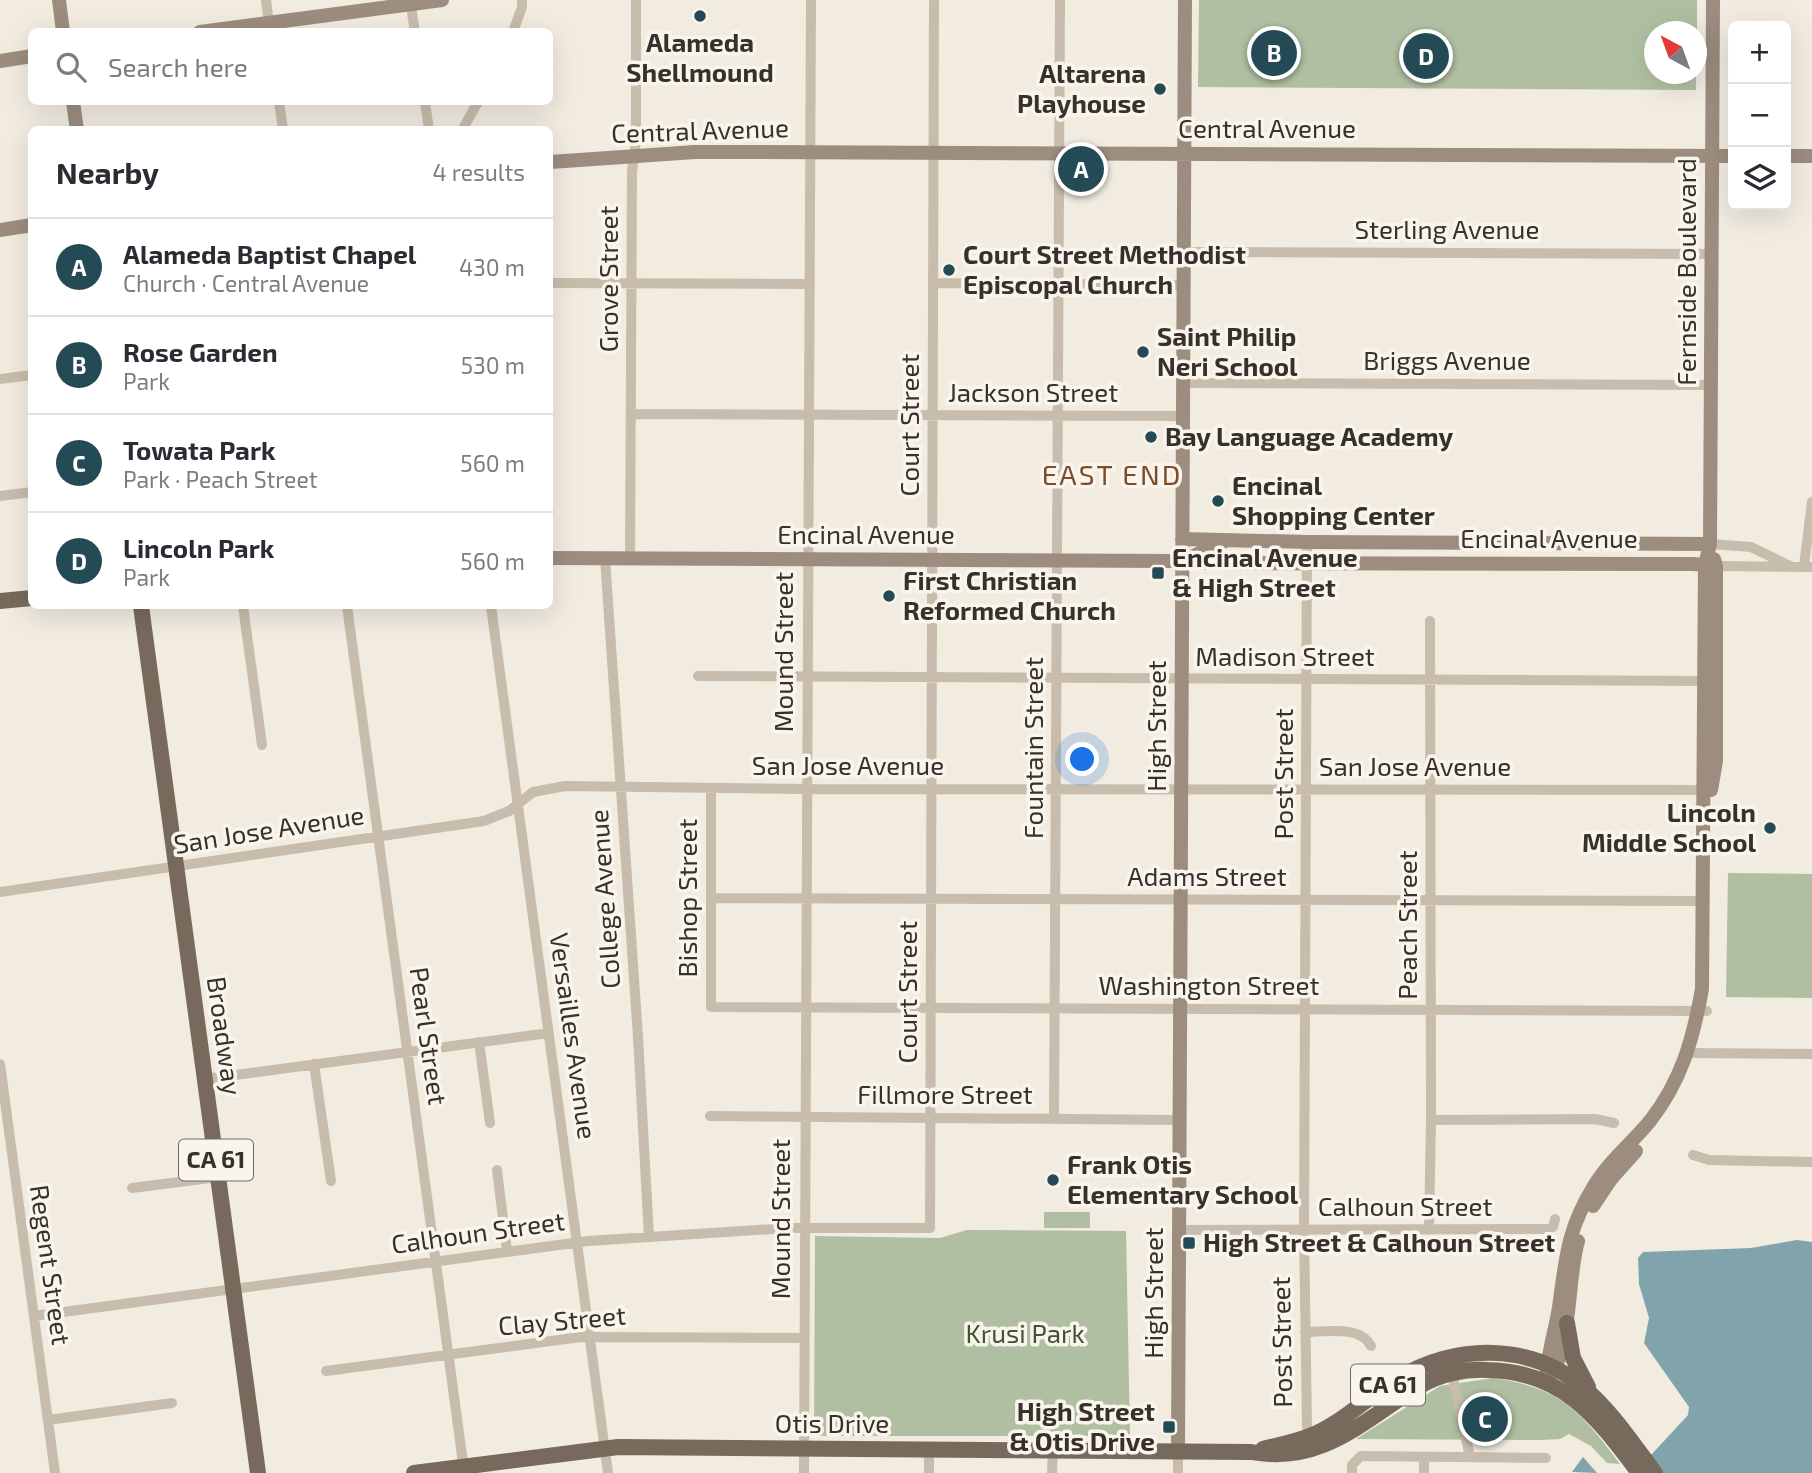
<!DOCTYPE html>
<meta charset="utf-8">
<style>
body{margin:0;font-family:"Exo 2",sans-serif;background:#f2f2f3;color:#2b2b33}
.controls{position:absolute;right:21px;top:21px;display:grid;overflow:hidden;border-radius:10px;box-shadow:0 7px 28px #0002}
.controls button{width:63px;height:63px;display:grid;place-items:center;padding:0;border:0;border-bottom:2px solid #e1e1e2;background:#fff;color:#2b2b33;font:35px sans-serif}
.compass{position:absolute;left:1644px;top:21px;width:63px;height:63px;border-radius:50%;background:#fff;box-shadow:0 7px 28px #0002;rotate:319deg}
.you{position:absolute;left:1083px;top:760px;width:24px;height:24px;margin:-18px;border:5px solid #fff;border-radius:50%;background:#1a73e8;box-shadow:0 0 0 10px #1a73e833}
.badge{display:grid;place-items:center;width:46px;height:46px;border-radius:50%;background:#244a55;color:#fff;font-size:23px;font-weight:700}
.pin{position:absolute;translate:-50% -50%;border:4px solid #fff;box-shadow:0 2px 7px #0006}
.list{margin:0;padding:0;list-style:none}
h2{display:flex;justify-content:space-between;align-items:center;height:91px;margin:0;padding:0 28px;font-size:30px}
h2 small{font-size:23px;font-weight:400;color:#7c7c81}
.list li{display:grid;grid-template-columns:46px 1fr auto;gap:21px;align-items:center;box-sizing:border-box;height:98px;padding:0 28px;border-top:2px solid #e1e1e2}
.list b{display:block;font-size:26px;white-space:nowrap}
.list p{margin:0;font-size:23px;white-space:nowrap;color:#7c7c81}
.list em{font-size:23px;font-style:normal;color:#7c7c81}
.icon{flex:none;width:38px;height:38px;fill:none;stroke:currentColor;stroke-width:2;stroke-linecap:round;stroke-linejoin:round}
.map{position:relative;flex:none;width:1812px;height:1473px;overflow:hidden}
.search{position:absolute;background:#fff;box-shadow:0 7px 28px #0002;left:28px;top:28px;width:525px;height:77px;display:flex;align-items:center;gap:18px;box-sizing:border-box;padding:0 24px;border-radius:10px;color:#7c7c81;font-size:26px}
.panel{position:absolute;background:#fff;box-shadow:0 7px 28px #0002;left:28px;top:126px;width:525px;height:483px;border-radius:10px}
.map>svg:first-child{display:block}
</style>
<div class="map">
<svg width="1812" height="1473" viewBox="0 0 1812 1473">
<rect width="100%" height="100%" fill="#f1ebe0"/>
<path fill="#b0bfa1" d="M 1199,0 L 1697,0 L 1697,38 L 1696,32 L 1654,32 L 1654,74 L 1696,74 L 1696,90 L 1198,87 Z
M 1728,873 L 1812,874 L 1812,998 L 1726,997 Z
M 1044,1212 L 1090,1212 L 1090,1228 L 1044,1228 Z
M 967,1230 L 1126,1231 L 1130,1436 L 814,1436 L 815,1236 L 940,1238 Z
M 1493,1378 C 1562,1388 1580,1411 1620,1464 L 1607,1463 L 1591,1446 L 1569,1434 L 1560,1439 L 1541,1440 L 1356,1439 L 1440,1386 Z"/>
<path fill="#81a3ab" d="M 1797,1240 L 1812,1242 L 1812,1473 L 1629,1473 L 1652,1454 L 1688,1415 L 1689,1407 L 1644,1343 L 1649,1318 L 1639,1284 L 1638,1258 L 1643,1252 L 1751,1248 Z
M 1583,1457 L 1597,1473 L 1572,1472 Z"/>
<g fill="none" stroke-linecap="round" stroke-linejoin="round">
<path stroke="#c8bdac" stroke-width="10" d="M 266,0 L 270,32
M 410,0 L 415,32
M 513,32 L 522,7 L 522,0
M 279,102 L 283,130
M 425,102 L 429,130
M 462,130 L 478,102
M 1183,252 L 1712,254
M 550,283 L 809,284
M 934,283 L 1183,285
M 0,379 L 32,375
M 1183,383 L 1711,385
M 631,414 L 1183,416
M 0,496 L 32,492
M 1710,544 L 1751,547 L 1790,566
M 605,558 L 638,1037 L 649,1237
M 630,559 L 632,172 L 636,141 L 636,0
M 1716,566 L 1812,567
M 1804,566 L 1812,502
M 243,606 L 262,745
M 347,606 L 464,1470
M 491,606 L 608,1473
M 698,676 L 1704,681
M 711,788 L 711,1007 L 1707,1011
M 0,892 L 484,821 L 509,811 L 533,792 L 565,786 L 806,789 L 1707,790
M 711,898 L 1703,901
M 479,1042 L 490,1123
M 1688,1053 L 1812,1054
M 0,1064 L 55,1473
M 314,1064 L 331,1181
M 205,1079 L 549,1033
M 710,1116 L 1179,1120
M 1054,1118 L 1060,0
M 1431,1120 L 1595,1119 L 1614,1123
M 1693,1155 L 1709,1160 L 1812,1162
M 497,1170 L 507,1251
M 132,1188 L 218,1177
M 1179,1230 L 1548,1229 L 1553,1227 L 1555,1219
M 1429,1230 L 1431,1120 L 1430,621
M 34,1316 L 588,1241 L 788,1228 L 930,1228 L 934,0
M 1305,1332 C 1325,1332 1360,1325 1371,1346
M 326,1371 L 581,1337 L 804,1338
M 1452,1373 L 1470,1457
M 48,1420 L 172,1403
M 1307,1427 L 1304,1229 L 1307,542
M 1178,1452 L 1178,1473
M 804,1473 L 811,0
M 929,1473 L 929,1449
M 1052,1473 L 1053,1451
M 1352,1473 L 1352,1465 L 1361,1456 L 1546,1458
M 1424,1473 L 1424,1457"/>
<path stroke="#9c8d7e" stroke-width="14" d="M 59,0 L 63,32
M 200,32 L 442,0
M 0,61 L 32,56
M 73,102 L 77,130
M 1786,156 L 1812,156
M 550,162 L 695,152 L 735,152 L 1733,156
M 0,230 L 32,225
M 1182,539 L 1307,542 L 1710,544
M 550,558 L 1172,561 L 1202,563 L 1693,564 L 1716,566
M 1183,561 L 1225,541
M 1711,790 L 1716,761 L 1716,566 L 1714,559
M 1593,1206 L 1611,1179 L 1636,1151
M 1549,1377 C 1572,1350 1567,1278 1578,1241
M 1546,1381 C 1547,1356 1555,1332 1559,1307 C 1566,1258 1567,1230 1594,1186 C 1609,1161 1632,1143 1650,1121 C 1682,1080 1693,1039 1702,989 L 1705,565 L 1710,544 L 1713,0
M 1178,1452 L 1185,0"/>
<path stroke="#776a5d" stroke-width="16" d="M 0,601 L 32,598
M 141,606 L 258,1473
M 1567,1323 L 1573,1358 L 1588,1387
M 1263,1449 C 1279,1445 1295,1442 1310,1436 C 1343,1423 1368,1396 1399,1378 C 1456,1344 1530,1342 1583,1387 C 1611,1410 1633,1444 1655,1473
M 414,1473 L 618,1447 L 1251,1452 C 1323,1465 1363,1420 1420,1386 C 1439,1374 1464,1369 1487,1370 C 1563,1371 1597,1417 1639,1473"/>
</g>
<g fill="#244a55" stroke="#f9f5ec" stroke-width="2.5">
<circle cx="700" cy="16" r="7"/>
<circle cx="1160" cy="89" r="7"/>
<circle cx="949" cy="270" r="7"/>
<circle cx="1143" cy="352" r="7"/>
<circle cx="1151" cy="437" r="7"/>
<circle cx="1218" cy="501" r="7"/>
<rect x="1151" y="566" width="14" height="14" rx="3.5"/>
<circle cx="889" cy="596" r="7"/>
<circle cx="1770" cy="828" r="7"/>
<circle cx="1053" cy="1180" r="7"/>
<rect x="1182" y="1236" width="14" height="14" rx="3.5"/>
<rect x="1162" y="1420" width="14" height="14" rx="3.5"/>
</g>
<g text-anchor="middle" stroke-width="7" stroke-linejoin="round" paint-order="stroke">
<g fill="#f9f5ec" stroke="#716b65" stroke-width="2">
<rect x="179" y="1139.5" width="74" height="41" rx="5"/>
<rect x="1351" y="1364.5" width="74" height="41" rx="5"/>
</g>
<g font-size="24" font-weight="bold" fill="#37302b">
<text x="216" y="1168">CA 61</text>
<text x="1388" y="1393">CA 61</text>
</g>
<g font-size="26" font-weight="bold" fill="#37302b" stroke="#f9f5ec" text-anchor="start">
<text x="700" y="52" text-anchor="middle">Alameda<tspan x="700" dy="30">Shellmound</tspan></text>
<text x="1146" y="83" text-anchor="end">Altarena<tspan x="1146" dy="30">Playhouse</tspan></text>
<text x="963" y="264">Court Street Methodist<tspan x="963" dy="30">Episcopal Church</tspan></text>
<text x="1157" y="346">Saint Philip<tspan x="1157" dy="30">Neri School</tspan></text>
<text x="1165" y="446">Bay Language Academy</text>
<text x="1232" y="495">Encinal<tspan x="1232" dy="30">Shopping Center</tspan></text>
<text x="1172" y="567">Encinal Avenue<tspan x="1172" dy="30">&amp; High Street</tspan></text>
<text x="903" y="590">First Christian<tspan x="903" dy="30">Reformed Church</tspan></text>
<text x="1756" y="822" text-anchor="end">Lincoln<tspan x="1756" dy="30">Middle School</tspan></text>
<text x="1067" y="1174">Frank Otis<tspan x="1067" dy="30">Elementary School</tspan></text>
<text x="1203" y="1252">High Street &amp; Calhoun Street</text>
<text x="1155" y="1421" text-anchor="end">High Street<tspan x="1155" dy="30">&amp; Otis Drive</tspan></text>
</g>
<g font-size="26" fill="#37302b" stroke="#f9f5ec">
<text x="1267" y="138">Central Avenue</text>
<text transform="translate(700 131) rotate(-2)" y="9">Central Avenue</text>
<text x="1447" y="239">Sterling Avenue</text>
<text transform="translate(1687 272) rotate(-90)" y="9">Fernside Boulevard</text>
<text transform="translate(609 279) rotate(-90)" y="9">Grove Street</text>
<text x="1447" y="370">Briggs Avenue</text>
<text x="1033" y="402">Jackson Street</text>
<text transform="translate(910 425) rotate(-90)" y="9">Court Street</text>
<text x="866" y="544">Encinal Avenue</text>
<text x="1549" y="548">Encinal Avenue</text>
<text transform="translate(784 652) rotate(-90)" y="9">Mound Street</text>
<text x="1285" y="666">Madison Street</text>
<text transform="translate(1157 726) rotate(-90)" y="9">High Street</text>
<text transform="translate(1034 748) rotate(-90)" y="9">Fountain Street</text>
<text x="848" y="775">San Jose Avenue</text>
<text x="1415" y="776">San Jose Avenue</text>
<text transform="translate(1284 774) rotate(-90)" y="9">Post Street</text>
<text transform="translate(269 830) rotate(-9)" y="9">San Jose Avenue</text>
<text x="1207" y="886">Adams Street</text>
<text transform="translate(688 898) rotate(-90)" y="9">Bishop Street</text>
<text transform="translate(605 899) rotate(-94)" y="9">College Avenue</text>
<text transform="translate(1408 925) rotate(-90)" y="9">Peach Street</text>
<text x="1209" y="995">Washington Street</text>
<text transform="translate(908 992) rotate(-90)" y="9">Court Street</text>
<text transform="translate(224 1036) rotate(82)" y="9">Broadway</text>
<text transform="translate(428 1036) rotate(82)" y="9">Pearl Street</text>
<text transform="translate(573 1036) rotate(82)" y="9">Versailles Avenue</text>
<text x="945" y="1104">Fillmore Street</text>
<text x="1405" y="1216">Calhoun Street</text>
<text transform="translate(781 1219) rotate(-90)" y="9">Mound Street</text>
<text transform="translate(478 1233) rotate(-8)" y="9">Calhoun Street</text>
<text transform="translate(50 1265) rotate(82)" y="9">Regent Street</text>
<text transform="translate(1154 1293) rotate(-90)" y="9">High Street</text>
<text transform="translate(562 1321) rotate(-5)" y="9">Clay Street</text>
<text transform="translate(1282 1342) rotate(-91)" y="9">Post Street</text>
<text x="832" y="1433">Otis Drive</text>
</g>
<g font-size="26" fill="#415331" stroke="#f9f5ec">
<text x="1025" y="1343">Krusi Park</text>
</g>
<g font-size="28" letter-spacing="2" fill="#7f4c2b" stroke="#f9f5ec">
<text x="1112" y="485">EAST END</text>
</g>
</g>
</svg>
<div class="controls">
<button>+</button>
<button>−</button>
<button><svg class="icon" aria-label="layers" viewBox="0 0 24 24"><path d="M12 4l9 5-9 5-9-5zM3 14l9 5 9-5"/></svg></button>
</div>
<svg class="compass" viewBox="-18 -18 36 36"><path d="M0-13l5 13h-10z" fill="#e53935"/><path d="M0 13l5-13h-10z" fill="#7c7c81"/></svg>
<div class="you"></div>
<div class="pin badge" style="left:1081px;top:169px">A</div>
<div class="pin badge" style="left:1274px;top:53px">B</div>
<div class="pin badge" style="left:1485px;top:1419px">C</div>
<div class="pin badge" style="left:1426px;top:56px">D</div>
<div class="search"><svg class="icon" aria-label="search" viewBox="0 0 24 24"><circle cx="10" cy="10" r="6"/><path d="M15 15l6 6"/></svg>Search here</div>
<section class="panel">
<h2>Nearby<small>4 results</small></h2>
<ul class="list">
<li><span class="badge">A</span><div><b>Alameda Baptist Chapel</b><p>Church · Central Avenue</p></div><em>430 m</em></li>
<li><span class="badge">B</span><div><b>Rose Garden</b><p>Park</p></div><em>530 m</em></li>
<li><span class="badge">C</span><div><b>Towata Park</b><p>Park · Peach Street</p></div><em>560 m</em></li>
<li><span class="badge">D</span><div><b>Lincoln Park</b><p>Park</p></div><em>560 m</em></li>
</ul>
</section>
</div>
